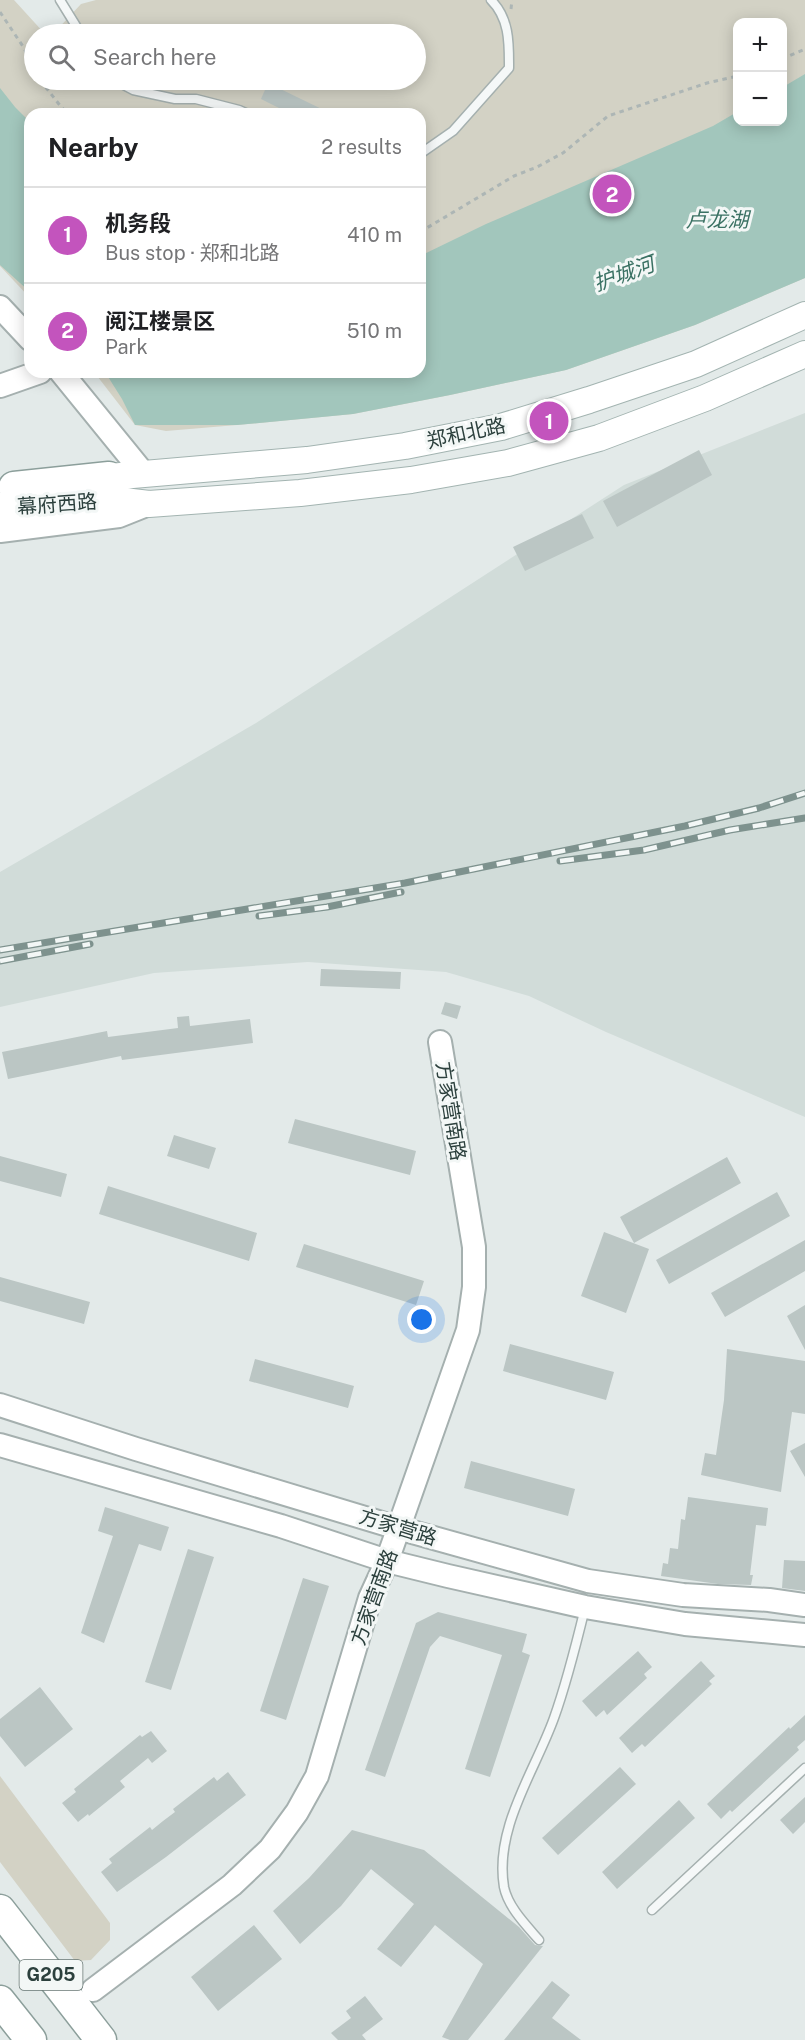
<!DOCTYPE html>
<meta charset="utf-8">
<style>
body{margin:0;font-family:"Public Sans","Noto Sans SC",sans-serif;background:#f6f6f6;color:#202124}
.controls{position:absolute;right:18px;top:18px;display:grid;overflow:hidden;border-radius:12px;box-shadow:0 3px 15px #0003}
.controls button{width:54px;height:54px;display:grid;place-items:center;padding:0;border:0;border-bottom:2px solid #e0e0e0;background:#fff;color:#202124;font:30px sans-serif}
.you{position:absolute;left:422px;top:1320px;width:21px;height:21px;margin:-15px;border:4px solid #fff;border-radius:50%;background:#1a73e8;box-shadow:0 0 0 9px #1a73e833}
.badge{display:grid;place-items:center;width:39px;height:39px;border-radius:50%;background:#c354bd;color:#fff;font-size:20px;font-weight:700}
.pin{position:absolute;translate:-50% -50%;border:3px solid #fff;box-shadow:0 2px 6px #0006}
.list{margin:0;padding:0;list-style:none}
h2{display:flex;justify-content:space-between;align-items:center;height:78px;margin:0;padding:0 24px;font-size:26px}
h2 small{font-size:20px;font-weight:400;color:#757577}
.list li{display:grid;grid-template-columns:39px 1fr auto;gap:18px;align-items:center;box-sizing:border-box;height:96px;padding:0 24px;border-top:2px solid #e0e0e0}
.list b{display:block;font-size:22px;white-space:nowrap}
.list p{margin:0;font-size:20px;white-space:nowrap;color:#757577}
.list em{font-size:20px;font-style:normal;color:#757577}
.icon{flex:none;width:33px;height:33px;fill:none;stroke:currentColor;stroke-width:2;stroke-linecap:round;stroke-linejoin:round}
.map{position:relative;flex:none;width:805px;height:2040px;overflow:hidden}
.search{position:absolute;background:#fff;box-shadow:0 3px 15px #0003;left:24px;top:24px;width:402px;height:66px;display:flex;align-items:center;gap:15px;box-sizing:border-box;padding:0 21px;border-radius:33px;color:#757577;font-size:22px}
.panel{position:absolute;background:#fff;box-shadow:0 3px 15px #0003;left:24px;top:108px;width:402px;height:270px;border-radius:18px}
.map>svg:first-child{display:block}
</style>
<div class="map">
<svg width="805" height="2040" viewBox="0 0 805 2040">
<rect width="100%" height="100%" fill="#e3eae9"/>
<path fill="#d1dcd9" d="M 805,413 L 805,1117 L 606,1032 L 529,996 L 446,972 L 308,962 L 154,973 L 0,1007 L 0,872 L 256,723 L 624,485 Z"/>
<path fill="#d3d2c5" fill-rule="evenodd" d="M 0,0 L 14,0 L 45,34 L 34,34 L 34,80 L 416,80 L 416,34 L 53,34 L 81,4 L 96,0 L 805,0 L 805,278 L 695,325 L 566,370 L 450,395 L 353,414 L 237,425 L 166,431 L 135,425 L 94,372 L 420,372 L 420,114 L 30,114 L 30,298 L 0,266 ZM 738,22 L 782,22 L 782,122 L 738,122 Z
M 0,1776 L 110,1923 L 110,1940 L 91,1960 L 75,1961 L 0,1862 Z"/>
<path fill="#a2c6bc" d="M 805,74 L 805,278 L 695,325 L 566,370 L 450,395 L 353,414 L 237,425 L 135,425 L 122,399 L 105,372 L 420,372 L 420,256 L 486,224 L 713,126 L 737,112 L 738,122 L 782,122 L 783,87 Z
M 0,88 L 15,107 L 30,122 L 30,292 L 0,265 Z"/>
<path fill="#bbc6c4" d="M 268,83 L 332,114 L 291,114 L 261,99 Z
M 699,450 L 712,475 L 617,527 L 603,501 Z
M 582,514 L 594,538 L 525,571 L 513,547 Z
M 321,969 L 401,972 L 400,989 L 320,986 Z
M 445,1002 L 461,1006 L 457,1019 L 441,1014 Z
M 189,1016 L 190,1026 L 250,1019 L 253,1043 L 122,1060 L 121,1056 L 8,1079 L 2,1052 L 107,1031 L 108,1037 L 178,1028 L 177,1017 Z
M 295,1119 L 416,1151 L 410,1175 L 288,1143 Z
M 174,1135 L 216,1148 L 209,1169 L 167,1156 Z
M 0,1156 L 67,1174 L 61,1197 L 0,1181 Z
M 727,1157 L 741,1183 L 634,1243 L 620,1217 Z
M 108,1186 L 257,1233 L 249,1261 L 99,1214 Z
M 777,1192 L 790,1216 L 669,1284 L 656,1260 Z
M 604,1232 L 649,1249 L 626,1313 L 581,1296 Z
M 805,1240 L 805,1271 L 725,1317 L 711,1293 Z
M 304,1244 L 424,1281 L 416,1305 L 296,1267 Z
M 0,1277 L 90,1302 L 84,1324 L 0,1301 Z
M 805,1305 L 805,1350 L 787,1316 Z
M 510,1344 L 614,1372 L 606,1400 L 503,1371 Z
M 727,1349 L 805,1361 L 805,1414 L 792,1412 L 781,1492 L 701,1475 L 705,1453 L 716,1455 L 724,1400 Z
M 255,1359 L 354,1386 L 348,1408 L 249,1381 Z
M 805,1443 L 805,1477 L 790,1451 Z
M 471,1461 L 575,1489 L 568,1516 L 464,1488 Z
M 688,1497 L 768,1508 L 766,1526 L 756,1525 L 750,1575 L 753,1575 L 751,1585 L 718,1584 L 661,1576 L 663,1563 L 668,1564 L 670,1548 L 678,1549 L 681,1519 L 685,1520 Z
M 105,1507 L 169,1527 L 161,1551 L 139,1544 L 104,1643 L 81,1633 L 113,1536 L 98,1531 Z
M 188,1549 L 214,1557 L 171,1690 L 145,1682 Z
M 784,1560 L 805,1561 L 805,1591 L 782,1588 Z
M 303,1578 L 329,1586 L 286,1720 L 260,1711 Z
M 438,1612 L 527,1634 L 522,1652 L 530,1655 L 490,1777 L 465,1769 L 502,1655 L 440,1636 L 430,1647 L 385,1777 L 365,1770 L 416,1623 Z
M 638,1651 L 652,1667 L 644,1674 L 647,1678 L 607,1715 L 604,1710 L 596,1717 L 582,1701 Z
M 701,1661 L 715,1676 L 709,1681 L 712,1684 L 645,1747 L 642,1744 L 632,1753 L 619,1738 Z
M 40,1687 L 73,1729 L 25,1767 L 0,1736 L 0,1719 Z
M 805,1715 L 805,1740 L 797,1747 L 799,1750 L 732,1812 L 730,1810 L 721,1819 L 707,1804 L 789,1727 L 790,1729 Z
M 151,1731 L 167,1751 L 152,1763 L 148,1758 L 120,1781 L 125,1787 L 89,1816 L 88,1814 L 78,1822 L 62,1803 L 76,1792 L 74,1789 L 140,1735 L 142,1737 Z
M 620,1767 L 636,1784 L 558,1855 L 542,1838 Z
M 228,1772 L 246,1795 L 166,1857 L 117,1892 L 101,1872 L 112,1863 L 109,1859 L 150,1827 L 152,1830 L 163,1821 L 175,1812 L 173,1809 L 214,1777 L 217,1781 Z
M 805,1797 L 805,1822 L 793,1834 L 780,1820 Z
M 679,1800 L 695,1818 L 617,1889 L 602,1872 Z
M 352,1830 L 424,1850 L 519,1927 L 535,1945 L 543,1946 L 468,2040 L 450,2040 L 442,2037 L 483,1964 L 435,1925 L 401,1967 L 377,1949 L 414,1904 L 371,1869 L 341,1906 L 300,1944 L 273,1911 L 309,1878 Z
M 254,1925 L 282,1959 L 218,2011 L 191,1977 Z
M 552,1981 L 570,1995 L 552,2018 L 581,2040 L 504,2040 Z
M 365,1996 L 383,2019 L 362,2035 L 366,2040 L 338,2040 L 331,2033 L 351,2018 L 346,2011 Z"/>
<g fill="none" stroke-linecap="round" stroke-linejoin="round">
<g stroke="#a5b0af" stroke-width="11">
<path id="lane" d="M 60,0 L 81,34
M 114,80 L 133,90 L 175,99 L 196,99 L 239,110 L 248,114
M 420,154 L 453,131 L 509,68 C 509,44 510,19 491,0
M 652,1910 L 805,1768
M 539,1940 C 526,1925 508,1907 504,1887 C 494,1828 535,1771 554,1718 C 567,1682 576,1645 585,1608"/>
</g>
<g stroke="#a5b0af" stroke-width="26">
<path id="secondary" d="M 0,307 L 30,339
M 61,372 L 144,474
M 0,386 L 40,372
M 0,531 L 119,516 L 149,504
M 0,1405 L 136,1449 L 398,1528 L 588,1581 L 683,1595 L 769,1600 L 805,1605
M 0,1445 L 281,1526 L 387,1561 L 448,1576 L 585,1607 L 685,1624 L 805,1635
M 93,1990 L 232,1885 L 270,1849 L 297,1812 L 317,1776 L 370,1598 L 387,1561 L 468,1330 L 474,1287 L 474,1247 L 440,1042"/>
</g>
<g stroke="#a3b4b1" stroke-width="28">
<path id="primary" d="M 109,477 L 307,460 L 405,446 L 501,427 L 589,400 L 696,364 L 805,315
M 115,500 L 149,504 L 300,493 L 411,480 L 508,463 L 599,438 L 705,398 L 805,354"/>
</g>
<g stroke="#8c9f9b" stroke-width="33">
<path id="highway" d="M 14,487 L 109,477
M 0,508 L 115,500
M 0,1910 L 101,2040
M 0,2001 L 31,2040"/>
</g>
<path stroke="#adb6b5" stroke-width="3" stroke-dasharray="4.5 4.5" stroke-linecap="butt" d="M 511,9 L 512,0
M 0,12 L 24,48 L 34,69
M 782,59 L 805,49
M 40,80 L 62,108 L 69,114
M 420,232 L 514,176 L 537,167 L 563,153 L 608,116 L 707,83 L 738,76"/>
<use href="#lane" stroke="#f5f8f8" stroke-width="8"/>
<use href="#secondary" stroke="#fff" stroke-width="22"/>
<use href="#primary" stroke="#fff" stroke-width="26"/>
<use href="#highway" stroke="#fff" stroke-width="30"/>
<g stroke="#7e928e" stroke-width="7">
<path id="rail" d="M 560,861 L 644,850 L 730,830 L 805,818
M 259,916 L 327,907 L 401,892
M 0,950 L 405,883 L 685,826 L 759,808 L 805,793
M 0,961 L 90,944"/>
</g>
<use href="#rail" stroke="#f3f7f6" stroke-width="4.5" stroke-dasharray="14" stroke-linecap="butt"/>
</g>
<g text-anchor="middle" stroke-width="6" stroke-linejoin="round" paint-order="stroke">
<rect fill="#f3f7f6" stroke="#687774" stroke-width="1.5" x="19.5" y="1960" width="63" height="30" rx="4.5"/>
<g font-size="18" font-weight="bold" fill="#2c403d">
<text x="51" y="1981">G205</text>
</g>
<g font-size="20" fill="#2c403d" stroke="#f3f7f6">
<text transform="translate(466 433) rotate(-12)" y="7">郑和北路</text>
<text transform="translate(57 504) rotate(-4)" y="7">幕府西路</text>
<text transform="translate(451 1111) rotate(81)" y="7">方家营南路</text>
<text transform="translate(398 1527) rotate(17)" y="7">方家营路</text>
<text transform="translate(374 1597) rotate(-70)" y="7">方家营南路</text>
</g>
<g font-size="21" font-style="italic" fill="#3a7163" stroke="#f3f7f6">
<text x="717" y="227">卢龙湖</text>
<text transform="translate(624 274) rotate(-20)" y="7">护城河</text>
</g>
</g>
</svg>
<div class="controls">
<button>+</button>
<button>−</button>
</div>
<div class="you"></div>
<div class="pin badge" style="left:549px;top:421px">1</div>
<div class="pin badge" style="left:612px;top:194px">2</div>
<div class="search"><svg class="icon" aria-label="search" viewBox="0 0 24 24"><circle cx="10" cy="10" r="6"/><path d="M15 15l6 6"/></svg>Search here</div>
<section class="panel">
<h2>Nearby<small>2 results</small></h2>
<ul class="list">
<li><span class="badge">1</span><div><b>机务段</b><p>Bus stop · 郑和北路</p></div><em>410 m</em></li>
<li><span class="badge">2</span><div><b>阅江楼景区</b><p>Park</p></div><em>510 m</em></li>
</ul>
</section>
</div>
